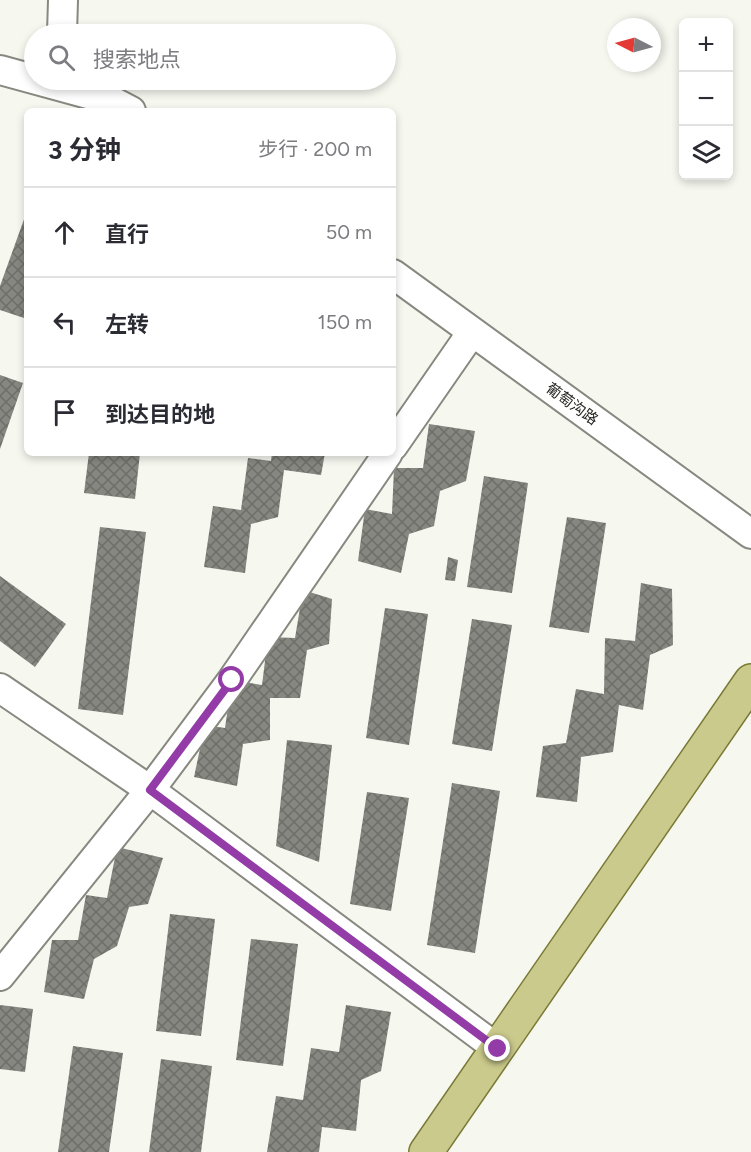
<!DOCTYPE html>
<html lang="zh">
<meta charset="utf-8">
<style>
body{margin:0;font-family:Figtree,"Noto Sans SC",sans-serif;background:#f2f2f3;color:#2b2b33}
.controls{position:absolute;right:18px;top:18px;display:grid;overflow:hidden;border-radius:9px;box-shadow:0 3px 9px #0003}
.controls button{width:54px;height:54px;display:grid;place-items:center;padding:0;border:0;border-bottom:2px solid #e1e1e2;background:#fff;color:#2b2b33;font:30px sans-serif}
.compass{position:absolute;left:607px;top:18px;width:54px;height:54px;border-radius:50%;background:#fff;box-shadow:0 3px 9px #0003;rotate:276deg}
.stop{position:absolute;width:18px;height:18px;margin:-14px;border:4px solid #933ca8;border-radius:50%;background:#fff}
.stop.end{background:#933ca8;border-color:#fff;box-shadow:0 2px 6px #0008}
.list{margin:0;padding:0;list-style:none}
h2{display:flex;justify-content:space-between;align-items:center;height:78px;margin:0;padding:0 24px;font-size:26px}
h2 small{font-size:20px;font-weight:400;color:#7c7c81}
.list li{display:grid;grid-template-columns:39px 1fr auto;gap:18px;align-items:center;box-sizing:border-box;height:90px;padding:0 24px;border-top:2px solid #e1e1e2}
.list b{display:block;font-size:22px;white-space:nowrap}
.list em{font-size:20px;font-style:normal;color:#7c7c81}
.icon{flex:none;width:33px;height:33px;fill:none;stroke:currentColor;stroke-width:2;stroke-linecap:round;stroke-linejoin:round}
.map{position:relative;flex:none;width:751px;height:1152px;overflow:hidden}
.search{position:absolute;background:#fff;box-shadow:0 3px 9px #0003;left:24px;top:24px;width:372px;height:66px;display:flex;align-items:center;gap:15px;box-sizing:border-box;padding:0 21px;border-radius:33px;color:#7c7c81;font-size:22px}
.panel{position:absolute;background:#fff;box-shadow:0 3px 9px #0003;left:24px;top:108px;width:372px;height:348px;border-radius:9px}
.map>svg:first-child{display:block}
</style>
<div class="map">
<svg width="751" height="1152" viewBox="0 0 751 1152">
<defs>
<pattern id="building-cross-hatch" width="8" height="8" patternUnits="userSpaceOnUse" patternTransform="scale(1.5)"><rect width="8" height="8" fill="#868780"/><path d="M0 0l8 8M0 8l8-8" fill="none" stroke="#6d6e68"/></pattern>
</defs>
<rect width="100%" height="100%" fill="#f6f7ef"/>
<path fill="url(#building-cross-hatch)" d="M 27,211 L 27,319 L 0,310 L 0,286 Z
M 0,375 L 23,383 L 0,449 Z
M 429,424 L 475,431 L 466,481 L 440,491 L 434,526 L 409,534 L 401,573 L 358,561 L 365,509 L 392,514 L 394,468 L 423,468 Z
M 89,453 L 140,453 L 135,499 L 84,493 Z
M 272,453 L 325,453 L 321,475 L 284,470 L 278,517 L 251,524 L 245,573 L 204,567 L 213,506 L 241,510 L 248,458 L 271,461 Z
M 484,476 L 528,483 L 512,593 L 467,587 Z
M 567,517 L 606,523 L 589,633 L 549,627 Z
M 100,527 L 146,532 L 123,715 L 78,709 Z
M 448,557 L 458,560 L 455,581 L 445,580 Z
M 0,576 L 66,624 L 35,667 L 0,641 Z
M 641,583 L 672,589 L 673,645 L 650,655 L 643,710 L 619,705 L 613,752 L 581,757 L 577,802 L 536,797 L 543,746 L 566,743 L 576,689 L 604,694 L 605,638 L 635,641 Z
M 303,590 L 332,599 L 329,644 L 307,650 L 300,698 L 270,698 L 270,740 L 243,744 L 237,786 L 194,777 L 205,725 L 225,728 L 232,680 L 262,685 L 268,637 L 295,638 Z
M 385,608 L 428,614 L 409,745 L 366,738 Z
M 472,619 L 512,625 L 492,751 L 452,744 Z
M 287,740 L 332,745 L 319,862 L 276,846 Z
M 452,783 L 500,791 L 475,953 L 427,945 Z
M 367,792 L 409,798 L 391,911 L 350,904 Z
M 117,847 L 163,858 L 148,904 L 129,907 L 117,946 L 94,959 L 84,999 L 44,992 L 52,940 L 78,940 L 86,895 L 107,898 Z
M 170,914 L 215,919 L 201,1036 L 156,1031 Z
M 251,939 L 298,944 L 283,1066 L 236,1060 Z
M 0,1005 L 33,1009 L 25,1072 L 0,1069 Z
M 346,1005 L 391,1012 L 381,1071 L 361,1080 L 356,1131 L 322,1127 L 319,1152 L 267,1152 L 276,1096 L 303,1100 L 311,1048 L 339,1052 Z
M 73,1046 L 123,1053 L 109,1152 L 58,1152 Z
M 161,1059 L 212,1066 L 201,1152 L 149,1152 Z"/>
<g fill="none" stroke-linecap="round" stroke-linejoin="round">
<g stroke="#888881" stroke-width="32">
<path id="minor" d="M 62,34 L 63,0
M 0,70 L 110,100 L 131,111
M 393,274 L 751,534
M 393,446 L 472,332
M 0,688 L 150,790 L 498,1049
M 0,976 L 150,790 L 232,680 L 388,453"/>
</g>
<g stroke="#7a7a36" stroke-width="36">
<path id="major" d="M 426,1152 L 751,681"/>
</g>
<use href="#minor" stroke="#fff" stroke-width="28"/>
<use href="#major" stroke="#caca8c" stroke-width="33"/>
</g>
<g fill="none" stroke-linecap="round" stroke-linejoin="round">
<path stroke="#933ca8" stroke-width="8" d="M 232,680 L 150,790 L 498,1049"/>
</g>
<g text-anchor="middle" stroke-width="5" stroke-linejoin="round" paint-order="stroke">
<g font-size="15" fill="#262623" stroke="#fff">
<text transform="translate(572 404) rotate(36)" y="5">葡萄沟路</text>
</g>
</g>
</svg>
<div class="controls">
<button>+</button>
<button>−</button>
<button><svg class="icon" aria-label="layers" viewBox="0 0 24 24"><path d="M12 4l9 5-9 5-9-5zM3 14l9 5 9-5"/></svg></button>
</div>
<svg class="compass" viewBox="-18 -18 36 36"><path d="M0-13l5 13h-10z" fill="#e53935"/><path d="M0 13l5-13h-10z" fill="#7c7c81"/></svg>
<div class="stop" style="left:232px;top:680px"></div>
<div class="stop end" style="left:498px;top:1049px"></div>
<div class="search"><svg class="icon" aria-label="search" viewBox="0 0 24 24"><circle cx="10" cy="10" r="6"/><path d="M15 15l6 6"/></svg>搜索地点</div>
<section class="panel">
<h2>3 分钟<small>步行 · 200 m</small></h2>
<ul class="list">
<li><svg class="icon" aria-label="ahead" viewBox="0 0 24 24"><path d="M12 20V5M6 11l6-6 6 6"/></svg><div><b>直行</b></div><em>50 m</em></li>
<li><svg class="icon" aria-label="left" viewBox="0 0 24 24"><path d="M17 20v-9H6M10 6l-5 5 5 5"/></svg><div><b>左转</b></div><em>150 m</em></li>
<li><svg class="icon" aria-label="arrive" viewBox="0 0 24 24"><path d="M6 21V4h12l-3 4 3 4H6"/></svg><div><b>到达目的地</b></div></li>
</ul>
</section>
</div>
